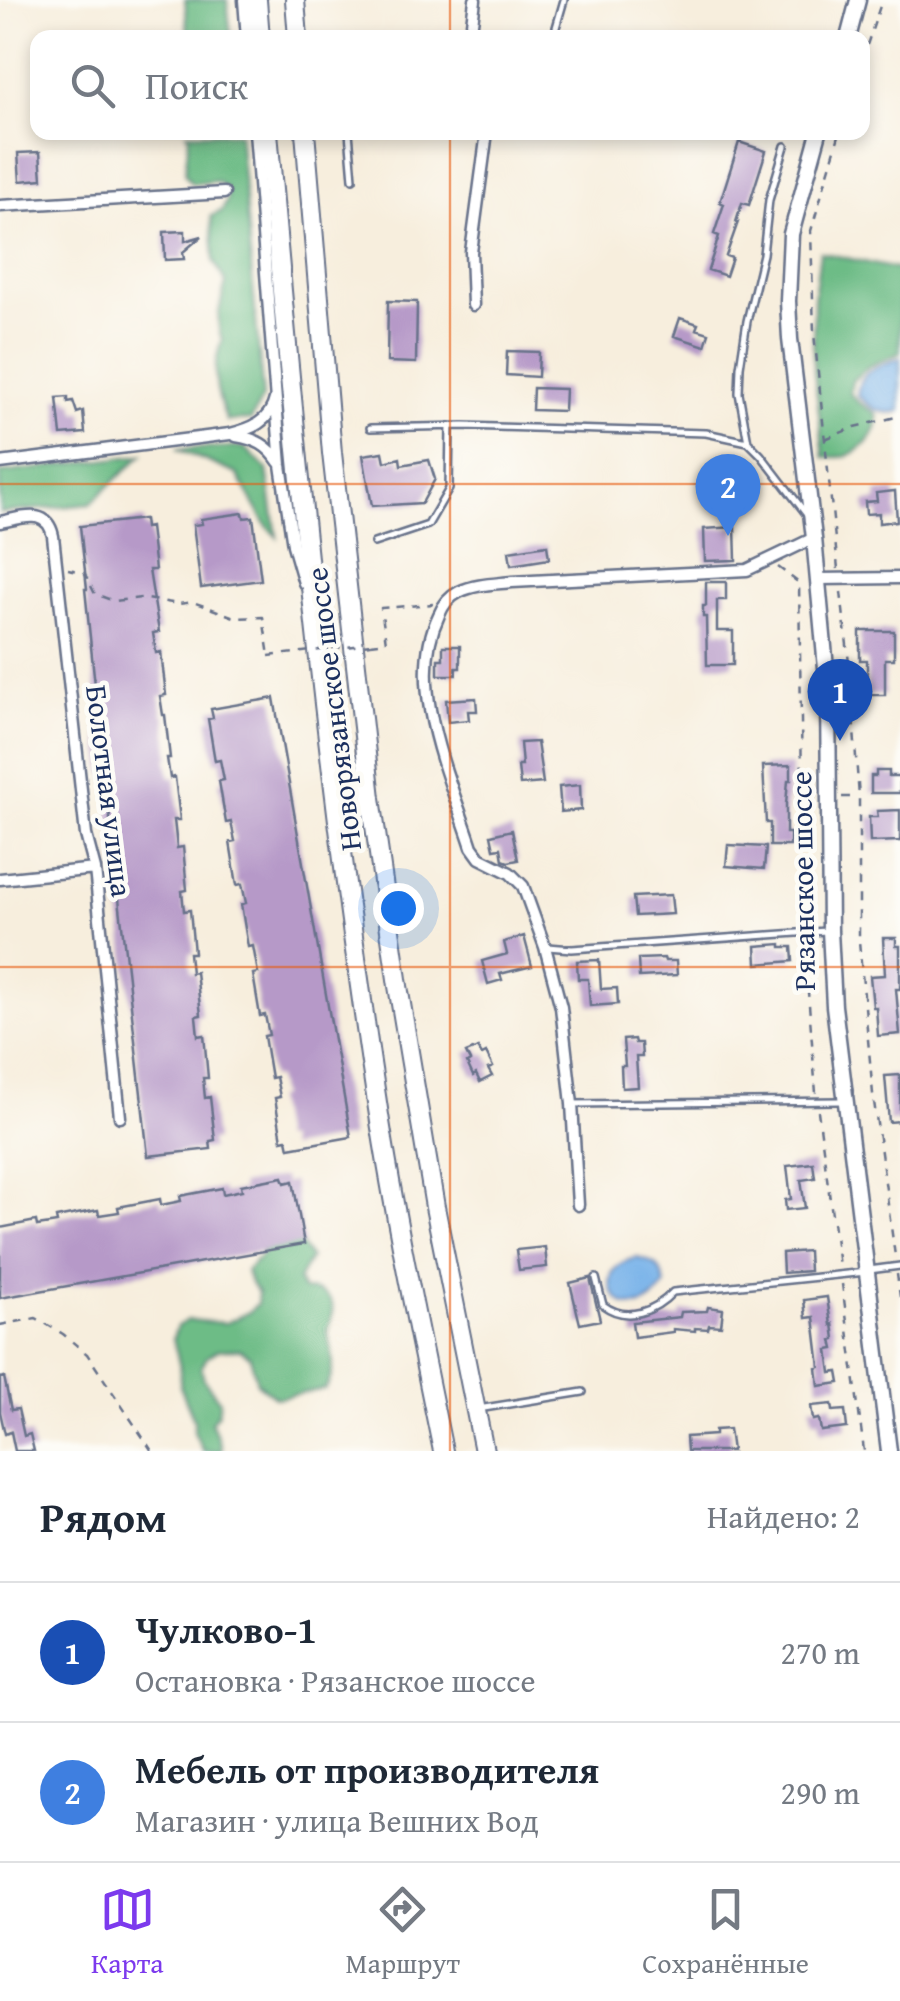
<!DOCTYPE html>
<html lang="ru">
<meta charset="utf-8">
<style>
body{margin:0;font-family:"Gentium Book Plus",serif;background:#f2f2f3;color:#1f2937}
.you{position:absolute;left:398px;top:908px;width:35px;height:35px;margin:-25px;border:8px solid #fff;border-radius:50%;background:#1a73e8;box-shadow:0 0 0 15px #1a73e833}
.badge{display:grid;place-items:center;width:65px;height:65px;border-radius:50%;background:#7c3aed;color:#fff;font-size:32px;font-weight:700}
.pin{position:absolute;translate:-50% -82px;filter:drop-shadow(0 2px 5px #0008)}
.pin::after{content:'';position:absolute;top:52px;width:35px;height:30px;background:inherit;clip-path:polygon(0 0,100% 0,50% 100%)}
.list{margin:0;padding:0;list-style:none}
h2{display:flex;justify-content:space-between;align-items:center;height:130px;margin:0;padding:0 40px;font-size:42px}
h2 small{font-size:32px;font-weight:400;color:#747a83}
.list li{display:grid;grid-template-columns:65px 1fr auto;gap:30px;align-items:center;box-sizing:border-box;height:140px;padding:0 40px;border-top:2px solid #e0e1e3}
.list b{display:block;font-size:38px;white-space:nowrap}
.list p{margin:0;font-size:32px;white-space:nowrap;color:#747a83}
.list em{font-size:32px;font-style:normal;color:#747a83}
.icon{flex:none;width:55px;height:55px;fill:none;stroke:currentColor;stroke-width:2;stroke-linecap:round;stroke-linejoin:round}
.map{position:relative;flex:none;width:900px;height:1451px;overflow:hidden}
.search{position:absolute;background:#fff;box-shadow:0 5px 15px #0003;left:30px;right:30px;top:30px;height:110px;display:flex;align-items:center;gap:25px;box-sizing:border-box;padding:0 35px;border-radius:20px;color:#747a83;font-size:38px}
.sheet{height:410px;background:#fff}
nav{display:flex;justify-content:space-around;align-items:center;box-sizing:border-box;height:140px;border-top:2px solid #e0e1e3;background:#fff;font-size:28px;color:#747a83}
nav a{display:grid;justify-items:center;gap:5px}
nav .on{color:#7c3aed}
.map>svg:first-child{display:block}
</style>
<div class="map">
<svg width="900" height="1451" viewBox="0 0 900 1451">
<rect width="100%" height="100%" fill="#fdfcf7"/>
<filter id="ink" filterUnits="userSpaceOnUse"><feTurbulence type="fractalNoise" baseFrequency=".01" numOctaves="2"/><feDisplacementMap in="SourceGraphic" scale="20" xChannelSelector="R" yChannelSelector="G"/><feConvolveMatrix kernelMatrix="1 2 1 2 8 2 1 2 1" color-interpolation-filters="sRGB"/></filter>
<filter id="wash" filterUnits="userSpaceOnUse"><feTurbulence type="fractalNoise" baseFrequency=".0048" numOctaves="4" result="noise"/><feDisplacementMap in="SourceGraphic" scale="40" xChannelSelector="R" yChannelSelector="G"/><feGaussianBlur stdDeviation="2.25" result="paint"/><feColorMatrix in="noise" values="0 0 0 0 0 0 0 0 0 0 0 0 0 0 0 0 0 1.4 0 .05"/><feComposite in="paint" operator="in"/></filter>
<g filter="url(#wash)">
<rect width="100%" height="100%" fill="#f7eedd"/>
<path fill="#6dbc86" stroke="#447672" stroke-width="2.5" d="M 185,0 L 227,0 L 231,37 L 188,37 Z
M 187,133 L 239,133 L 263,397 L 251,420 L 227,421 C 215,393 211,369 222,340 C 214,320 221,303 226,283 L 214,262 L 211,216 L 222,211 L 227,200 L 227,189 L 217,181 L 192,184 L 185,174 L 189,137 Z
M 820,252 L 900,270 L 900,353 L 869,366 L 852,381 L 850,393 L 858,402 L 877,414 C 880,432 865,448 849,455 C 842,458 832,457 824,457 L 813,362 L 814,298 Z
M 244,447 L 267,469 L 277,537 L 266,525 L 237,474 L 177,449 Z
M 142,455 L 90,504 L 0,513 L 0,473 Z
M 296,1238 L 310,1258 L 298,1280 L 303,1290 C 331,1290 340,1305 327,1330 C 332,1350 338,1370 325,1389 L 276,1398 L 257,1383 L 250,1356 L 240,1349 L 217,1350 L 207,1357 L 201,1368 L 204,1380 L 220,1401 L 218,1413 L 211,1422 L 221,1445 L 221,1451 L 203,1451 L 194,1432 L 194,1420 L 180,1386 L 181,1372 L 173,1338 L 177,1326 L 188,1320 L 226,1323 L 249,1312 L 257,1304 L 258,1292 L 250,1283 L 246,1271 L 263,1253 L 256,1244 Z"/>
<path fill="#78b2e9" stroke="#4a70a4" stroke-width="2.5" d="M 900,358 L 900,411 C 882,416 872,408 858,396 C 855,372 880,365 900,358 Z
M 637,1258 C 654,1261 662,1267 665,1285 C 627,1341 580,1268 637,1258 Z"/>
<g id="blocks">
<path fill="#b699c8" d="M 739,142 L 766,151 L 749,205 L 742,203 L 736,222 L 738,222 L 726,256 L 732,258 L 726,276 L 708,270 L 719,236 L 714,234 L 724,204 L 720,202 Z
M 40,152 L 42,179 L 20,181 L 18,153 Z
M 185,231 L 185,241 L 202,236 L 183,252 L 184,259 L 165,260 L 164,232 Z
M 388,301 L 417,302 L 416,363 L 387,362 Z
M 680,318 L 698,324 L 696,329 L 709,333 L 705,346 L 674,336 Z
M 507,351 L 539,352 L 538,377 L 506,375 Z
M 533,388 L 565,389 L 564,411 L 532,410 Z
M 68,397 L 68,402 L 73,401 L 77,413 L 83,411 L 85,433 L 61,435 L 57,398 Z
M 383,452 L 385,462 L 400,458 L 401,465 L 429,460 L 435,479 L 422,503 L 372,506 L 363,455 Z
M 895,491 L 897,521 L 879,523 L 879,513 L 866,514 L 865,502 L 877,501 L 876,493 Z
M 243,513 L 244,518 L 253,517 L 261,580 L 201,588 L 193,525 L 202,524 L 201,519 Z
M 144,519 L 145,528 L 150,527 L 155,570 L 149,570 L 159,632 L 153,633 L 156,653 L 161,652 L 166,695 L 160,696 L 163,715 L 165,715 L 170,758 L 167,758 L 170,778 L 175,777 L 180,820 L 174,820 L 175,829 L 177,848 L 183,847 L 187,890 L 182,891 L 184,911 L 190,910 L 194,953 L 189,953 L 191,973 L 196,972 L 201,1015 L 196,1016 L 198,1036 L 204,1035 L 208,1078 L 203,1078 L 205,1098 L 210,1097 L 215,1140 L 210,1141 L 211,1149 L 148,1156 L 105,774 L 103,774 L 96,714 L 98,714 L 85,589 L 87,589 L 80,526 Z
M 735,527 L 736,560 L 705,561 L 704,529 Z
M 547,545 L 549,559 L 511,565 L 509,551 Z
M 706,582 L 726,582 L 726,600 L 717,600 L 717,631 L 733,631 L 733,665 L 707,665 L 706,617 L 703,617 L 703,606 L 706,606 Z
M 860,631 L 894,631 L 894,659 L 885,659 L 885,695 L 867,695 L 867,660 L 860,660 Z
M 443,646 L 460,646 L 460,668 L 456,668 L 456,675 L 438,675 L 438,659 L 443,659 Z
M 274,698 L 351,1137 L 289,1148 L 287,1139 L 282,1140 L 275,1098 L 280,1097 L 276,1077 L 271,1078 L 264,1036 L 269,1035 L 265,1015 L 260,1016 L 253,974 L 258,973 L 253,946 L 248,947 L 241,904 L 246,903 L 242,884 L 237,885 L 230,842 L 235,841 L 231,822 L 226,823 L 219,781 L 224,780 L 220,760 L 215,761 L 208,719 L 213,718 L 211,709 Z
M 476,698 L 477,711 L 468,711 L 469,720 L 448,722 L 446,700 Z
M 537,742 L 543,783 L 520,785 L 518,766 L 522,766 L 520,743 Z
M 791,765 L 791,780 L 788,780 L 786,804 L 786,833 L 790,833 L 790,846 L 770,846 L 770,823 L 766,823 L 763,766 Z
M 876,771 L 889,771 L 889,776 L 900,776 L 900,793 L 871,793 L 871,776 L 876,776 Z
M 580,785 L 581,810 L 561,812 L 559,787 Z
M 900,810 L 900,841 L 870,842 L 869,817 L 878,817 L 877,811 Z
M 512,830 L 518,860 L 508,862 L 503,860 L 501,848 L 494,849 L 491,835 Z
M 728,845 L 766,847 L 764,869 L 726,866 Z
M 671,895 L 673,914 L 635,916 L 633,897 Z
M 524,936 L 532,966 L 500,974 L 502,980 L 488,984 L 482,961 L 507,954 L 504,942 Z
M 883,938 L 896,938 L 896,946 L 900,946 L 900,989 L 896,989 L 900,1034 L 878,1036 L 876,1007 L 873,1007 L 870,976 L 885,975 Z
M 781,944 L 781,947 L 792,947 L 793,961 L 757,964 L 756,946 Z
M 664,958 L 665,961 L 676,961 L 677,975 L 639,977 L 638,959 Z
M 599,960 L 601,989 L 617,988 L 618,1004 L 590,1006 L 588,979 L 578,979 L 577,961 Z
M 634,1039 L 635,1043 L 641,1043 L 642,1057 L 636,1057 L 638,1087 L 622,1088 L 621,1066 L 625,1066 L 623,1040 Z
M 478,1048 L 482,1055 L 486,1053 L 493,1067 L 488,1069 L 492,1076 L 480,1082 L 476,1074 L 473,1076 L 467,1063 L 470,1061 L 466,1053 Z
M 900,1075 L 900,1121 L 889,1122 L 885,1076 Z
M 813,1163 L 815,1178 L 801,1180 L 805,1208 L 786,1210 L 785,1200 L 791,1199 L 787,1166 Z
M 283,1177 L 285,1183 L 293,1181 L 304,1244 L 0,1298 L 0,1228 L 36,1221 L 37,1226 L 57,1223 L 56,1218 L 98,1210 L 99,1215 L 119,1212 L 118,1207 L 160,1199 L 161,1205 L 181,1201 L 180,1196 L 222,1188 L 223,1194 L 242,1190 L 241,1185 Z
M 545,1247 L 547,1267 L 519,1270 L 516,1250 Z
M 808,1251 L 809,1271 L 783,1273 L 782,1253 Z
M 590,1278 L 600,1320 L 580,1324 L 570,1283 Z
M 827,1297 L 831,1325 L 833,1324 L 835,1339 L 832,1340 L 834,1349 L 828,1350 L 831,1373 L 838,1372 L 840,1383 L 819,1386 L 817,1368 L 820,1367 L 814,1317 L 806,1318 L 804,1300 Z
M 708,1307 L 723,1309 L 721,1326 L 709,1325 L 708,1329 L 695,1328 L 695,1331 L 673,1329 L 673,1332 L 634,1337 L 632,1322 L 680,1317 L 681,1312 L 707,1311 Z
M 4,1377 L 11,1410 L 18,1409 L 24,1436 L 30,1434 L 34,1451 L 15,1451 L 11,1432 L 5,1434 L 0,1412 L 0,1378 Z
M 832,1404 L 833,1411 L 845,1410 L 847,1428 L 821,1431 L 819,1419 L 813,1420 L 811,1406 Z
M 729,1429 L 732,1451 L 687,1451 L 686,1437 L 715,1435 L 715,1430 Z"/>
</g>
</g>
<g filter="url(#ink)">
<use href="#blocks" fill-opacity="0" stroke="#68728a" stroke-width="2.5"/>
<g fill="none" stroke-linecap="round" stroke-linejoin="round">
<g stroke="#68728a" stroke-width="10">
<path id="lane" d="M 553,38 L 564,0
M 349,132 L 353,179
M 370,428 L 464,426 L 706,433 L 748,442 L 761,455 L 807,515
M 748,442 L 739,393 L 740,367 L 747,321 L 763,254 L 769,200 L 785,146
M 374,543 L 428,525 L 449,489 L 450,426
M 548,947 L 572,949 L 826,931
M 572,1104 L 841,1101
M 869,1270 L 900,1266
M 596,1278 L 603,1305 C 627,1323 655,1311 673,1292 L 866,1272
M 478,1409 L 583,1392"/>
</g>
<g stroke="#68728a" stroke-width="15">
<path id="street" d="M 244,0 L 247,38
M 473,38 L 471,31 L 475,0
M 255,132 L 281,465 L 293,545 L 304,583
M 0,206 L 224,193
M 473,305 L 471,252 L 487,132
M 236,436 C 256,439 268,445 279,462
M 0,463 L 230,434 C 251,429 270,422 275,399
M 0,522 C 22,518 47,507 53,536 L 86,835 L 95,869 L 120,1117
M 818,579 L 900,578
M 0,879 L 95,869
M 578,1205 L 572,1104 L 561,1007 L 545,947 L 523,886 L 510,873 L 480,858 L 472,847 C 450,778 405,685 439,615 C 443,605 449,597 459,592 C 475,584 495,584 512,582 L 747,570 L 814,538"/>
</g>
<g stroke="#68728a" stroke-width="19">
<path id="secondary" d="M 848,38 L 858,0
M 819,132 L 791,234 L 788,301 L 790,339 L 814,538 L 828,690 L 830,931 L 834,1006 L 889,1451"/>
</g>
<g stroke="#68728a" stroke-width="22">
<path id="highway" d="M 257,0 L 260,38
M 295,0 L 298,38
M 268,132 C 296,459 328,785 378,1109 C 396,1224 420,1338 443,1451
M 305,132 L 332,453 L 371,798 L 398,986 L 435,1207 L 484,1451"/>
</g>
<path stroke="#68728a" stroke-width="2.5" stroke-dasharray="8 8" stroke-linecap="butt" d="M 862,60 L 882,0
M 825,439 L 855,427 L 900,416
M 778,567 L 799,583 L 804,923
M 68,569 L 84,572 L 95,594 L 114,601 L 141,598 L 179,604 L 193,602 L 237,618 L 263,617 L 269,656
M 838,569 L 814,333 L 811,231 L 840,132
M 841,592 L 849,663 L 859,797 L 859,941 L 873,1094 L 895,1256
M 371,644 L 386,642 L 381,608 L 433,604
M 801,794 L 817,797
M 842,797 L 857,797
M 804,941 L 816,1093
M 818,1111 L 839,1266
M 897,1274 L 900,1297
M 842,1284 L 864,1451
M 0,1325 L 36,1318 L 63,1334 L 87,1354 L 152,1451"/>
<use href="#lane" stroke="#fff" stroke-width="5"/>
<use href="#street" stroke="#fff" stroke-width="10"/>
<use href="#secondary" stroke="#fff" stroke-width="14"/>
<use href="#highway" stroke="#fff" stroke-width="18"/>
<path stroke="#68728a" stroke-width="2.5" stroke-dasharray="8 8" stroke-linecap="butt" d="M 269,656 L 371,644"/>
</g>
</g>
<path fill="none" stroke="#e8590c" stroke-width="2.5" stroke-opacity="0.55" d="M 450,0 L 450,38M 450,132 L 450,1451M 0,484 L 900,484M 0,967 L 900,967"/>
<g text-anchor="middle" stroke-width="9" stroke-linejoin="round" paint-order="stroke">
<g font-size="30" fill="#1b2f5e" stroke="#fdfcf7">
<text transform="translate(334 709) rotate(-97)" y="10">Новорязанское шоссе</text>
<text transform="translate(109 791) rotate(83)" y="10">Болотная улица</text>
<text transform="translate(803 881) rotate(-91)" y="10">Рязанское шоссе</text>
</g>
</g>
</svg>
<div class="you"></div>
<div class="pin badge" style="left:840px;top:741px;background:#1a4fb4">1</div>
<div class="pin badge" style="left:728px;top:536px;background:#3f7fe0">2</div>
<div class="search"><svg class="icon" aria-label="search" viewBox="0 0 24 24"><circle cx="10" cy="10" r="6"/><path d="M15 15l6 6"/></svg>Поиск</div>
</div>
<section class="sheet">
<h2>Рядом<small>Найдено: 2</small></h2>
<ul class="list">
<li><span class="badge" style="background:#1a4fb4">1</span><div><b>Чулково-1</b><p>Остановка · Рязанское шоссе</p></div><em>270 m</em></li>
<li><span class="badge" style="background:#3f7fe0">2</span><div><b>Мебель от производителя</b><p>Магазин · улица Вешних Вод</p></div><em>290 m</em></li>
</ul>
</section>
<nav>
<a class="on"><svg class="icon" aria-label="map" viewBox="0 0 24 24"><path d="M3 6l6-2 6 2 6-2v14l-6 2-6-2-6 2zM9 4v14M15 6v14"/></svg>Карта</a>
<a><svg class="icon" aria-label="directions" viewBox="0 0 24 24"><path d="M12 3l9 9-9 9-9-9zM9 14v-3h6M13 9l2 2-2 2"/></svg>Маршрут</a>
<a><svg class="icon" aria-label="saved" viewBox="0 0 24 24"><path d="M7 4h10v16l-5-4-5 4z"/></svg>Сохранённые</a>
</nav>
